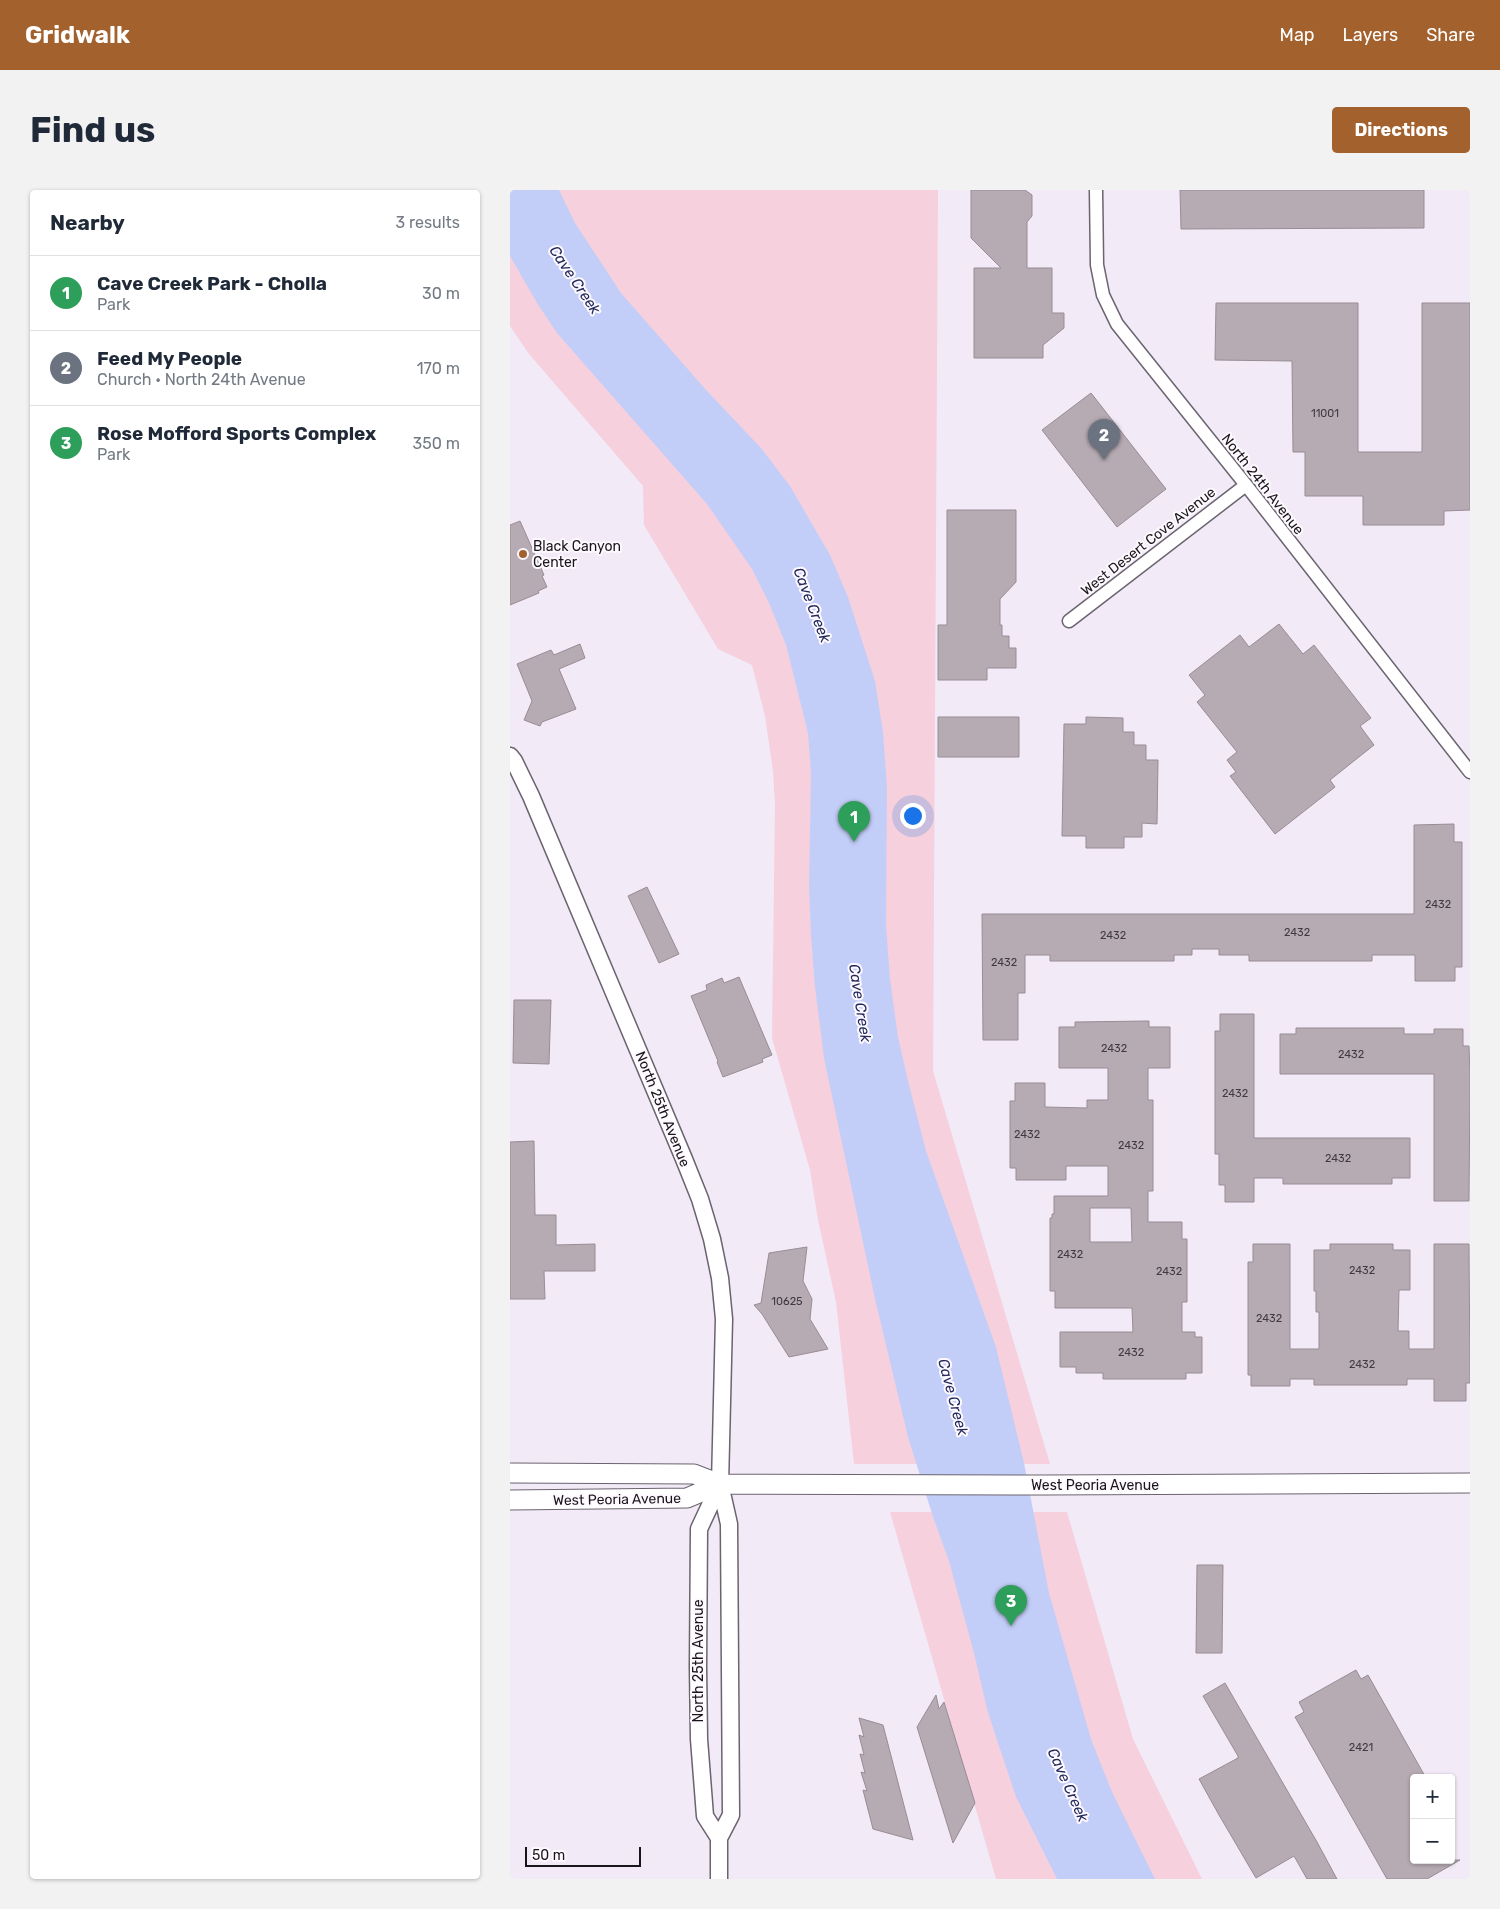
<!DOCTYPE html>
<meta charset="utf-8">
<style>
body{margin:0;font-family:Rubik,sans-serif;background:#f2f2f3;color:#1f2937}
.controls{position:absolute;right:15px;bottom:15px;display:grid;overflow:hidden;border-radius:5px;box-shadow:0 1px 4px #0004}
.controls button{width:45px;height:45px;display:grid;place-items:center;padding:0;border:0;border-bottom:1px solid #e0e1e3;background:#fff;color:#1f2937;font:25px sans-serif}
.scale{position:absolute;left:15px;bottom:12px;width:116px;box-sizing:border-box;padding-left:5px;border:2px solid #19161a;border-top:0;font-size:14px;line-height:18px;white-space:nowrap;color:#19161a;-webkit-text-stroke:4px #fdf9ff;paint-order:stroke}
.you{position:absolute;left:402px;top:625px;width:18px;height:18px;margin:-12px;border:4px solid #fff;border-radius:50%;background:#1a73e8;box-shadow:0 0 0 8px #1a73e833}
.badge{display:grid;place-items:center;width:32px;height:32px;border-radius:50%;background:#a3612d;color:#fff;font-size:16px;font-weight:700}
.pin{position:absolute;translate:-50% -41px;filter:drop-shadow(0 1px 2px #0008)}
.pin::after{content:'';position:absolute;top:26px;width:18px;height:15px;background:inherit;clip-path:polygon(0 0,100% 0,50% 100%)}
.list{margin:0;padding:0;list-style:none}
h2{display:flex;justify-content:space-between;align-items:center;height:65px;margin:0;padding:0 20px;font-size:21px}
h2 small{font-size:16px;font-weight:400;color:#747a83}
.list li{display:grid;grid-template-columns:32px 1fr auto;gap:15px;align-items:center;box-sizing:border-box;height:75px;padding:0 20px;border-top:1px solid #e0e1e3}
.list b{display:block;font-size:19px;white-space:nowrap}
.list p{margin:0;font-size:16px;white-space:nowrap;color:#747a83}
.list em{font-size:16px;font-style:normal;color:#747a83}
.map{position:relative;flex:none;width:960px;height:1689px;overflow:hidden;border-radius:5px}
header{display:flex;align-items:center;gap:30px;box-sizing:border-box;height:70px;padding:0 25px;background:#a3612d;color:#fff}
header strong{font-size:24px}
nav{display:flex;gap:28px;margin-inline-start:auto;font-size:18px}
.intro{display:flex;align-items:center;justify-content:space-between;box-sizing:border-box;height:120px;padding:0 30px}
h1{margin:0;font-size:35px}
.button{padding:12px 22px;border-radius:5px;background:#a3612d;color:#fff;font-size:18px;font-weight:700}
main{display:flex;gap:30px;padding:0 30px}
aside{flex:1;background:#fff;border-radius:5px;box-shadow:0 1px 4px #0004}
.map>svg:first-child{display:block}
</style>
<header>
<strong>Gridwalk</strong>
<nav><a>Map</a><a>Layers</a><a>Share</a></nav>
</header>
<div class="intro"><h1>Find us</h1><a class="button">Directions</a></div>
<main>
<aside>
<h2>Nearby<small>3 results</small></h2>
<ul class="list">
<li><span class="badge" style="background:#2e9e5b">1</span><div><b>Cave Creek Park - Cholla</b><p>Park</p></div><em>30 m</em></li>
<li><span class="badge" style="background:#6b7280">2</span><div><b>Feed My People</b><p>Church · North 24th Avenue</p></div><em>170 m</em></li>
<li><span class="badge" style="background:#2e9e5b">3</span><div><b>Rose Mofford Sports Complex</b><p>Park</p></div><em>350 m</em></li>
</ul>
</aside>
<div class="map">
<svg width="960" height="1689" viewBox="0 0 960 1689">
<rect width="100%" height="100%" fill="#f2eaf7"/>
<path fill="#f6d0dd" d="M 0,0 L 428,0 L 423,881 L 540,1274 L 344,1274 L 326,1112 L 308,1030 L 300,980 L 262,848 L 265,614 L 263,581 L 255,526 L 242,475 L 208,459 L 134,335 L 133,296 L 19,164 L 0,136 Z
M 380,1322 L 557,1322 L 623,1549 L 692,1689 L 486,1689 Z"/>
<path fill="#c3cef8" d="M 0,0 L 49,0 L 65,33 L 111,103 L 197,201 L 251,258 L 280,296 L 320,365 L 338,407 L 365,491 L 373,542 L 377,597 L 376,735 L 380,789 L 388,847 L 398,891 L 416,961 L 486,1157 L 514,1273 L 539,1403 L 581,1549 L 602,1602 L 645,1689 L 547,1689 L 506,1607 L 487,1550 L 477,1519 L 465,1467 L 439,1371 L 423,1327 L 398,1247 L 365,1109 L 314,868 L 305,797 L 301,746 L 299,697 L 301,584 L 298,543 L 276,455 L 259,413 L 242,379 L 197,314 L 47,143 L 27,113 L 0,66 Z"/>
<path fill="#b6aab3" stroke="#988c95" fill-rule="evenodd" d="M 461,0 L 515,0 L 522,5 L 522,26 L 517,32 L 517,78 L 542,78 L 542,123 L 554,123 L 554,138 L 533,155 L 533,168 L 464,168 L 464,78 L 491,78 L 461,48 Z
M 670,0 L 914,0 L 914,38 L 671,39 Z
M 706,113 L 848,113 L 848,262 L 912,262 L 912,113 L 960,113 L 960,320 L 934,321 L 934,335 L 853,335 L 853,306 L 795,306 L 795,262 L 783,262 L 782,171 L 705,170 Z
M 581,203 L 656,299 L 607,337 L 532,240 Z
M 437,320 L 506,320 L 506,392 L 490,409 L 490,435 L 492,435 L 492,446 L 499,446 L 499,458 L 506,458 L 506,478 L 477,478 L 477,490 L 428,490 L 428,435 L 437,435 Z
M 10,331 L 34,385 L 32,386 L 37,397 L 28,401 L 29,403 L 0,415 L 0,335 Z
M 769,434 L 793,464 L 804,455 L 861,528 L 850,536 L 864,555 L 820,590 L 825,597 L 765,644 L 720,586 L 726,582 L 717,570 L 727,562 L 687,512 L 695,505 L 679,485 L 730,445 L 739,457 Z
M 70,454 L 75,468 L 49,479 L 66,519 L 32,532 L 30,536 L 14,530 L 22,511 L 7,474 L 41,460 L 44,465 Z
M 428,527 L 509,527 L 509,567 L 428,567 Z
M 576,527 L 613,528 L 613,542 L 624,542 L 624,555 L 636,555 L 636,570 L 648,570 L 647,634 L 632,633 L 632,647 L 614,647 L 614,658 L 576,658 L 576,646 L 552,646 L 554,534 L 576,534 Z
M 944,634 L 944,652 L 952,652 L 952,777 L 945,777 L 945,791 L 905,791 L 905,765 L 862,765 L 862,771 L 739,771 L 739,765 L 709,765 L 709,759 L 682,759 L 682,765 L 664,765 L 664,771 L 540,771 L 540,765 L 515,765 L 515,803 L 508,803 L 508,850 L 473,850 L 472,724 L 904,724 L 904,635 Z
M 137,697 L 169,764 L 149,773 L 118,706 Z
M 229,787 L 262,865 L 252,869 L 253,872 L 213,887 L 207,872 L 208,871 L 181,806 L 197,800 L 196,795 L 212,788 L 214,793 Z
M 4,810 L 41,810 L 39,874 L 3,873 Z
M 710,824 L 744,824 L 744,948 L 900,948 L 900,988 L 882,988 L 882,994 L 773,994 L 773,988 L 744,988 L 744,1012 L 715,1012 L 715,995 L 709,995 L 709,964 L 705,964 L 705,841 L 710,841 Z
M 639,831 L 639,837 L 660,837 L 660,878 L 638,878 L 638,910 L 643,910 L 643,1001 L 638,1001 L 638,1032 L 672,1032 L 672,1049 L 677,1049 L 677,1112 L 672,1112 L 672,1142 L 685,1142 L 685,1147 L 692,1147 L 692,1183 L 676,1183 L 676,1189 L 593,1189 L 593,1183 L 566,1183 L 566,1177 L 550,1177 L 550,1142 L 623,1142 L 622,1118 L 545,1118 L 545,1101 L 540,1101 L 540,1028 L 542,1028 L 542,1024 L 544,1024 L 544,1006 L 598,1006 L 598,976 L 556,976 L 556,990 L 506,990 L 506,978 L 500,978 L 500,911 L 505,911 L 505,893 L 535,893 L 535,917 L 577,918 L 577,910 L 598,910 L 598,878 L 549,878 L 549,837 L 565,837 L 565,832 ZM 580,1018 L 621,1018 L 622,1052 L 580,1052 Z
M 786,838 L 894,838 L 894,844 L 924,844 L 924,839 L 953,839 L 953,856 L 959,856 L 960,887 L 959,1011 L 924,1011 L 924,884 L 770,884 L 770,844 L 786,844 Z
M 24,951 L 25,1025 L 46,1025 L 46,1055 L 85,1054 L 85,1081 L 34,1081 L 35,1109 L 0,1109 L 0,952 Z
M 743,1054 L 780,1054 L 780,1159 L 809,1159 L 809,1122 L 806,1122 L 806,1101 L 804,1101 L 804,1060 L 820,1060 L 820,1054 L 883,1054 L 883,1060 L 900,1060 L 900,1100 L 889,1100 L 888,1141 L 899,1141 L 899,1159 L 924,1159 L 924,1054 L 959,1054 L 960,1193 L 956,1193 L 956,1211 L 924,1211 L 924,1189 L 897,1189 L 897,1195 L 804,1195 L 804,1189 L 780,1189 L 780,1196 L 741,1196 L 741,1185 L 738,1185 L 738,1072 L 743,1072 Z
M 297,1057 L 293,1091 L 302,1109 L 300,1129 L 318,1159 L 279,1167 L 252,1124 L 244,1115 L 251,1113 L 259,1063 Z
M 687,1375 L 713,1375 L 712,1463 L 686,1463 Z
M 846,1480 L 851,1489 L 858,1485 L 916,1588 L 904,1588 L 904,1670 L 950,1670 L 917,1689 L 877,1689 L 785,1527 L 794,1522 L 789,1512 Z
M 715,1493 L 807,1652 L 827,1689 L 797,1689 L 784,1666 L 746,1688 L 709,1625 L 689,1589 L 728,1568 L 728,1566 L 693,1506 Z
M 426,1505 L 429,1519 L 434,1512 L 465,1613 L 443,1653 L 407,1537 Z
M 349,1528 L 373,1535 L 403,1650 L 363,1639 L 353,1600 L 357,1601 L 351,1582 L 355,1583 L 350,1564 L 354,1565 L 349,1545 L 354,1547 Z"/>
<g fill="none" stroke-linecap="round" stroke-linejoin="round">
<g stroke="#6b646f" stroke-width="15">
<path id="minor" d="M 586,0 L 587,75 L 593,105 L 607,134 L 736,295 L 960,582
M 559,431 L 736,295"/>
</g>
<g stroke="#6b646f" stroke-width="19">
<path id="tertiary" d="M 0,566 L 4,571 L 21,606 L 174,969 L 190,1009 L 202,1049 L 210,1088 L 214,1129 L 210,1294 L 219,1334 L 221,1625 L 209,1648 L 209,1689
M 209,1648 L 195,1626 L 189,1549 L 188,1477 L 189,1339 L 210,1294"/>
</g>
<g stroke="#6b646f" stroke-width="21">
<path id="secondary" d="M 0,1283 L 184,1284 L 210,1294 L 533,1295 L 960,1293
M 0,1310 L 177,1308 L 210,1294"/>
</g>
<use href="#minor" stroke="#fff" stroke-width="12"/>
<use href="#tertiary" stroke="#fff" stroke-width="16"/>
<use href="#secondary" stroke="#fff" stroke-width="19"/>
</g>
<circle fill="#a3612d" stroke="#fdf9ff" stroke-width="2" cx="13" cy="364" r="5"/>
<g text-anchor="middle" stroke-width="4" stroke-linejoin="round" paint-order="stroke">
<g font-size="11" fill="#403b40">
<text x="815" y="227">11001</text>
<text x="928" y="718">2432</text>
<text x="787" y="746">2432</text>
<text x="603" y="749">2432</text>
<text x="494" y="776">2432</text>
<text x="604" y="862">2432</text>
<text x="841" y="868">2432</text>
<text x="725" y="907">2432</text>
<text x="517" y="948">2432</text>
<text x="621" y="959">2432</text>
<text x="828" y="972">2432</text>
<text x="560" y="1068">2432</text>
<text x="852" y="1084">2432</text>
<text x="659" y="1085">2432</text>
<text x="277" y="1115">10625</text>
<text x="759" y="1132">2432</text>
<text x="621" y="1166">2432</text>
<text x="852" y="1178">2432</text>
<text x="851" y="1561">2421</text>
</g>
<g font-size="14" fill="#19161a" stroke="#fdf9ff">
<text transform="translate(753 294) rotate(52)" y="5">North 24th Avenue</text>
<text transform="translate(638 351) rotate(-38)" y="5">West Desert Cove Avenue</text>
<text transform="translate(153 919) rotate(68)" y="5">North 25th Avenue</text>
<text x="585" y="1300">West Peoria Avenue</text>
<text transform="translate(107 1309) rotate(-1)" y="5">West Peoria Avenue</text>
<text transform="translate(188 1471) rotate(-90)" y="5">North 25th Avenue</text>
</g>
<g font-size="14" fill="#19161a" stroke="#fdf9ff" text-anchor="start">
<text x="23" y="361">Black Canyon<tspan x="23" dy="16">Center</tspan></text>
</g>
<g font-size="15" font-style="italic" fill="#222a5c" stroke="#fdf9ff">
<text transform="translate(65 90) rotate(56)" y="5">Cave Creek</text>
<text transform="translate(302 415) rotate(69)" y="5">Cave Creek</text>
<text transform="translate(350 813) rotate(81)" y="5">Cave Creek</text>
<text transform="translate(443 1207) rotate(75)" y="5">Cave Creek</text>
<text transform="translate(558 1595) rotate(66)" y="5">Cave Creek</text>
</g>
</g>
</svg>
<div class="controls">
<button>+</button>
<button>−</button>
</div>
<div class="scale">50 m</div>
<div class="you"></div>
<div class="pin badge" style="left:344px;top:652px;background:#2e9e5b">1</div>
<div class="pin badge" style="left:594px;top:270px;background:#6b7280">2</div>
<div class="pin badge" style="left:501px;top:1436px;background:#2e9e5b">3</div>
</div>
</main>
